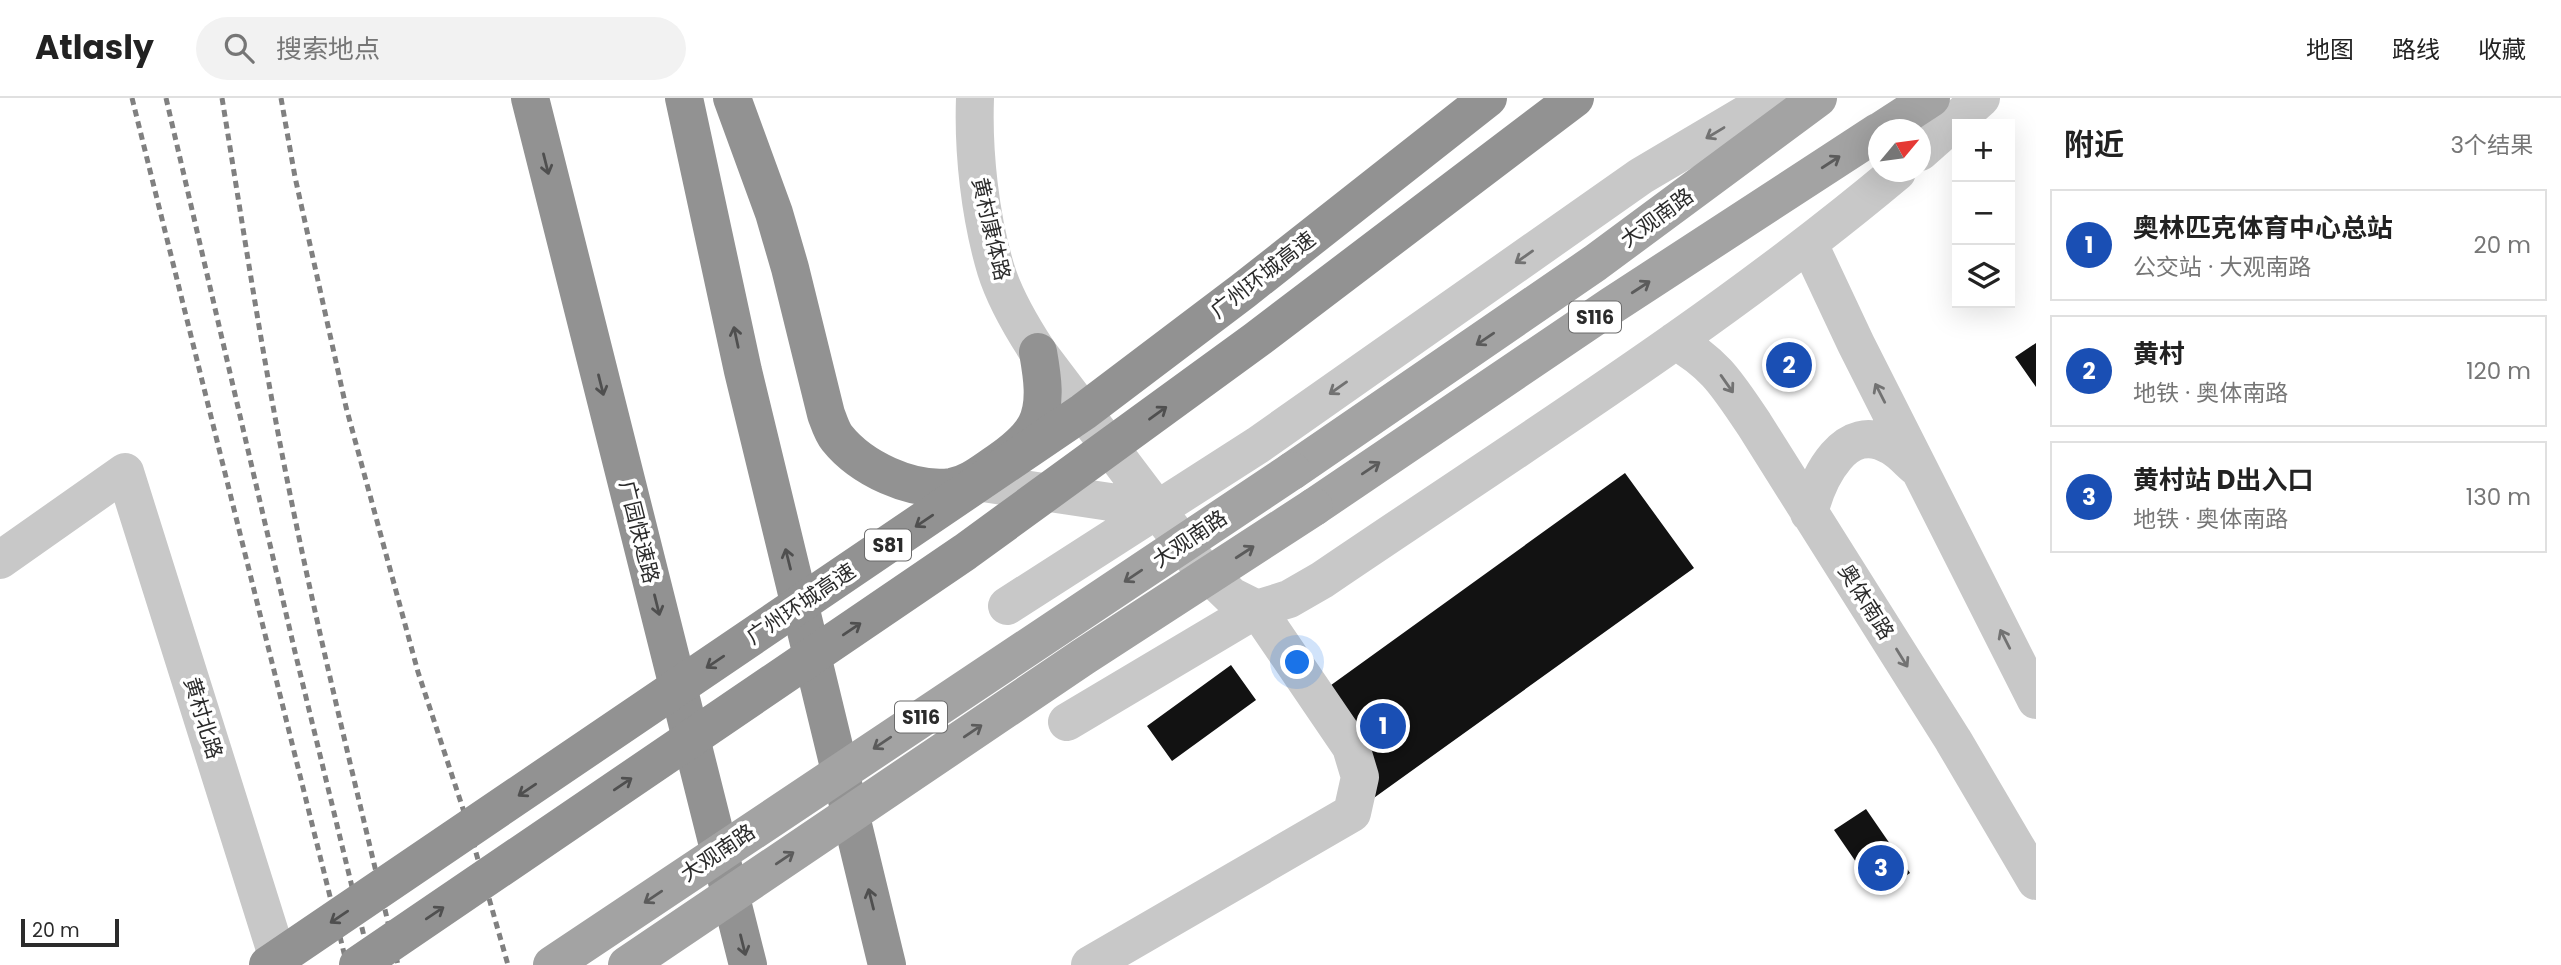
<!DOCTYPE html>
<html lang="zh">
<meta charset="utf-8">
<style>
body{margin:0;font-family:Poppins,"Noto Sans SC",sans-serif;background:#f2f2f2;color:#222}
.controls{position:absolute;right:21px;top:21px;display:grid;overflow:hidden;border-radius:0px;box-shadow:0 7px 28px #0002}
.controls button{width:63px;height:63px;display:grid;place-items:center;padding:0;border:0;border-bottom:2px solid #e0e0e0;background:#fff;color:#222;font:35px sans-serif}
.compass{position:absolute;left:1868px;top:21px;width:63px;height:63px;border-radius:50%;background:#fff;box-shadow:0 7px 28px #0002;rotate:61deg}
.scale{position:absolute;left:21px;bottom:18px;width:98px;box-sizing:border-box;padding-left:7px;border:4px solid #2b2b2b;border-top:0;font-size:19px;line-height:24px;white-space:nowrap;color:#2b2b2b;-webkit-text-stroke:5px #fff;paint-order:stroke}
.you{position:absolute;left:1298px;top:565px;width:24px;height:24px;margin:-18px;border:5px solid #fff;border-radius:50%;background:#1a73e8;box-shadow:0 0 0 10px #1a73e833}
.badge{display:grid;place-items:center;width:46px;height:46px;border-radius:50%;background:#7c3aed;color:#fff;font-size:23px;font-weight:700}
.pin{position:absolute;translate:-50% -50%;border:4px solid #fff;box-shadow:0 2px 7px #0006}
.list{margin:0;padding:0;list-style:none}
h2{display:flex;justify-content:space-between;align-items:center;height:91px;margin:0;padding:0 28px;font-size:30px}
h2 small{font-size:23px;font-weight:400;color:#767676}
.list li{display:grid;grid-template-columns:46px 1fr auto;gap:21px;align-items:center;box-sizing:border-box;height:112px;margin:0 14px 14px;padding:0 14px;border:2px solid #e0e0e0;border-radius:0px}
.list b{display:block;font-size:26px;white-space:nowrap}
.list p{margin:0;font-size:23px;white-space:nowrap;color:#767676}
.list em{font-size:23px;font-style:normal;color:#767676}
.icon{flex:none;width:38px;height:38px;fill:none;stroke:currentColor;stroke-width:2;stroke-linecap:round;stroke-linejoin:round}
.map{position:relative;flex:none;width:2036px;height:867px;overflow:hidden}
header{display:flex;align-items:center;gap:42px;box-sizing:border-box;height:98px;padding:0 35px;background:#fff;border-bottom:2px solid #e0e0e0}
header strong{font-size:33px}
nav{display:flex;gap:38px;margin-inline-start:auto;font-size:24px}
.search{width:490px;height:63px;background:#f2f2f2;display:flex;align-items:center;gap:18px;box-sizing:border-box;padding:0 24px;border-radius:38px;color:#767676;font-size:26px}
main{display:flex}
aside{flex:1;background:#fff}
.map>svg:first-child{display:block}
</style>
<header>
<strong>Atlasly</strong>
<div class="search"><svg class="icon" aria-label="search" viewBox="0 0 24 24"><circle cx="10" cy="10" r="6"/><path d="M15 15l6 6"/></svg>搜索地点</div>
<nav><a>地图</a><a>路线</a><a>收藏</a></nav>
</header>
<main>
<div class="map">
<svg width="2036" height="867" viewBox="0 0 2036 867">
<rect width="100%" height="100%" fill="#fff"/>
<path fill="#121212" d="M 2036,245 L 2036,289 L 2015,259 Z
M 1625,375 L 1694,470 L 1371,702 L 1302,608 Z
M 1231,567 L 1256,602 L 1172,663 L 1147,628 Z
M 1866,711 L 1910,775 L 1878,796 L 1834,732 Z"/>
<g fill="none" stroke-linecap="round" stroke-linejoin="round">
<path stroke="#c8c8c8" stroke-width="38" d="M 975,0 C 973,54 980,119 996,172 C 1005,201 1021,228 1038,254 L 1199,467 L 1231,498 L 1257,511 L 1351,649 L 1360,679 L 1352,715 L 1090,867
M 1920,54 L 1981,0
M 1809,146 L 1856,246 L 2036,602
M 1675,243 C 1716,266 1728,288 1754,326 L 1953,642 L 2036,783
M 970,383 L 1157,411
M 1809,415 C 1818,380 1845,321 1891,348 C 1900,353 1908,362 1916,369
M 0,462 L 125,374 L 280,867
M 1007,508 L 1258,347 L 1641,78 L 1773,0
M 1067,624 L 1257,511 L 1289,501 L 1322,482 C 1516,350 1717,225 1897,74"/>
<path stroke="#a3a3a3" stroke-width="38" d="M 1882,32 L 1931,0
M 1292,373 L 1595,165 L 1818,0
M 1314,409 L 1611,208 L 1878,34"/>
<path stroke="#929292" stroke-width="38" d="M 530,0 L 748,867
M 684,0 L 743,273 L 887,867
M 732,0 L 774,115 L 790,170 L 826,316 C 829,324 832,334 837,340 C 861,370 911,394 951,389 C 969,386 983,374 998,364 C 1011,355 1028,342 1036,327 C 1047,305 1042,277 1038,254"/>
<path stroke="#808080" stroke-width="5" stroke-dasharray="7 5" stroke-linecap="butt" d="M 132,0 L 347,867
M 166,0 L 295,554 L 371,867
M 222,0 C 242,122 260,244 284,366 C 317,534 359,700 398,867
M 281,0 L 295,79 L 346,309 L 418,574 L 467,723 L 508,867"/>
<path stroke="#a3a3a3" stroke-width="38" d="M 552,867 L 1292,373
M 627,867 L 1083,559 L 1314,409"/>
<path stroke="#929292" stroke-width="38" d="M 268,867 L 1083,314 L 1243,193 L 1488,0
M 358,867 L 965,454 L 1256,242 L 1575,0"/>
</g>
<defs><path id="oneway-shaft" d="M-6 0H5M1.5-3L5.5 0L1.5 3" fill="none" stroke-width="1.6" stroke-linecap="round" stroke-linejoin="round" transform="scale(1.75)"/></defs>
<g stroke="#727272">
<use href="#oneway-shaft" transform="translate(1715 35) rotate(149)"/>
<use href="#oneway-shaft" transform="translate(1524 159) rotate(145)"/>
<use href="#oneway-shaft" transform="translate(1727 286) rotate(55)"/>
<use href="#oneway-shaft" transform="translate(1338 290) rotate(145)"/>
<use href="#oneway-shaft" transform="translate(1880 295) rotate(-117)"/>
<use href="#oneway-shaft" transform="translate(2005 541) rotate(-117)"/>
<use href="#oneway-shaft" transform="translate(1902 560) rotate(58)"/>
</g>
<g stroke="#5b5b5b">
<use href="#oneway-shaft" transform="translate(1831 64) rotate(-33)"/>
<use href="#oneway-shaft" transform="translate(1641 189) rotate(-33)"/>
<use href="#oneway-shaft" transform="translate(1485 241) rotate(146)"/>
<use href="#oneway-shaft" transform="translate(1371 370) rotate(-34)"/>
<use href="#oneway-shaft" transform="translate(1245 454) rotate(-33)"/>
<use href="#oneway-shaft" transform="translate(1133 478) rotate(146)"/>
<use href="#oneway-shaft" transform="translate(973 633) rotate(-34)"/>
<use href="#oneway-shaft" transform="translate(882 645) rotate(146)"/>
<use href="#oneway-shaft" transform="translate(785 760) rotate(-34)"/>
<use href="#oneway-shaft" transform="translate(653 799) rotate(146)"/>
</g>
<g stroke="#4f4f4f">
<use href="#oneway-shaft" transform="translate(546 66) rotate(76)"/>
<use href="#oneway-shaft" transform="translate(736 239) rotate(-102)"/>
<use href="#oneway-shaft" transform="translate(601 287) rotate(76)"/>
<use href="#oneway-shaft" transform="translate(1158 315) rotate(-36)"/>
<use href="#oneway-shaft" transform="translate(924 423) rotate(146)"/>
<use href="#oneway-shaft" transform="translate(788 461) rotate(-104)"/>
<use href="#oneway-shaft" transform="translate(657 507) rotate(76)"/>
<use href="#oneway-shaft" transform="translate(852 531) rotate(-34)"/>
<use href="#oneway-shaft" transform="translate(715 564) rotate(146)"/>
<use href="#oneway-shaft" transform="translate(623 686) rotate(-34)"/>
<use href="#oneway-shaft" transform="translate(527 692) rotate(146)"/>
<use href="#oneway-shaft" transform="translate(871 801) rotate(-104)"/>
<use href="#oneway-shaft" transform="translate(435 815) rotate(-34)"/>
<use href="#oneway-shaft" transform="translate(339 819) rotate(146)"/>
<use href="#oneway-shaft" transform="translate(743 847) rotate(76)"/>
</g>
<g text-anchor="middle" stroke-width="7" stroke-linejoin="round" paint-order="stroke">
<g fill="#fff" stroke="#6b6b6b" stroke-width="2">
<rect x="1569" y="203.5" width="52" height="31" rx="5"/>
<rect x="865" y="431.5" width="46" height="31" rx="5"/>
<rect x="895" y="603.5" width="52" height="31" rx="5"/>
</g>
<g font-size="19" font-weight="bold" fill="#2b2b2b">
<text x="1595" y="226">S116</text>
<text x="888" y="454">S81</text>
<text x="921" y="626">S116</text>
</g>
<g font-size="21" fill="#2b2b2b" stroke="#fff">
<text transform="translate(1657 120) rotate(-36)" y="7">大观南路</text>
<text transform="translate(991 131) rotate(77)" y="7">黄村康体路</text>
<text transform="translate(1263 177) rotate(-38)" y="7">广州环城高速</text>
<text transform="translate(639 434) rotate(76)" y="7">广园快速路</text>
<text transform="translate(1190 441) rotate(-34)" y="7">大观南路</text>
<text transform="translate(1866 504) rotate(58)" y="7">奥体南路</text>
<text transform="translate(801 506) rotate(-34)" y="7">广州环城高速</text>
<text transform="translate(203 620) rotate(73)" y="7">黄村北路</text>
<text transform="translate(718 755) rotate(-34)" y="7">大观南路</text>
</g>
</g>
</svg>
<div class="controls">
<button>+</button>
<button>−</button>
<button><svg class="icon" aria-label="layers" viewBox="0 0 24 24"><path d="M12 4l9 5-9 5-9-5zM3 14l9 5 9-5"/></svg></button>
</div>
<svg class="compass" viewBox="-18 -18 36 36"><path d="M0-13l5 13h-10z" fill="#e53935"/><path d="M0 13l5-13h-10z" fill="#767676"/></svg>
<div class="scale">20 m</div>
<div class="you"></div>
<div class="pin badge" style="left:1383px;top:628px;background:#1a4fb4">1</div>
<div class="pin badge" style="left:1789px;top:267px;background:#1a4fb4">2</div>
<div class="pin badge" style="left:1881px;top:770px;background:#1a4fb4">3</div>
</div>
<aside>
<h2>附近<small>3个结果</small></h2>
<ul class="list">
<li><span class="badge" style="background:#1a4fb4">1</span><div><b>奥林匹克体育中心总站</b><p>公交站 · 大观南路</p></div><em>20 m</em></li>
<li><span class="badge" style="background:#1a4fb4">2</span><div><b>黄村</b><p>地铁 · 奥体南路</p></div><em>120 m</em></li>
<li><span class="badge" style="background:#1a4fb4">3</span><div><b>黄村站 D出入口</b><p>地铁 · 奥体南路</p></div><em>130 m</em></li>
</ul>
</aside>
</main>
